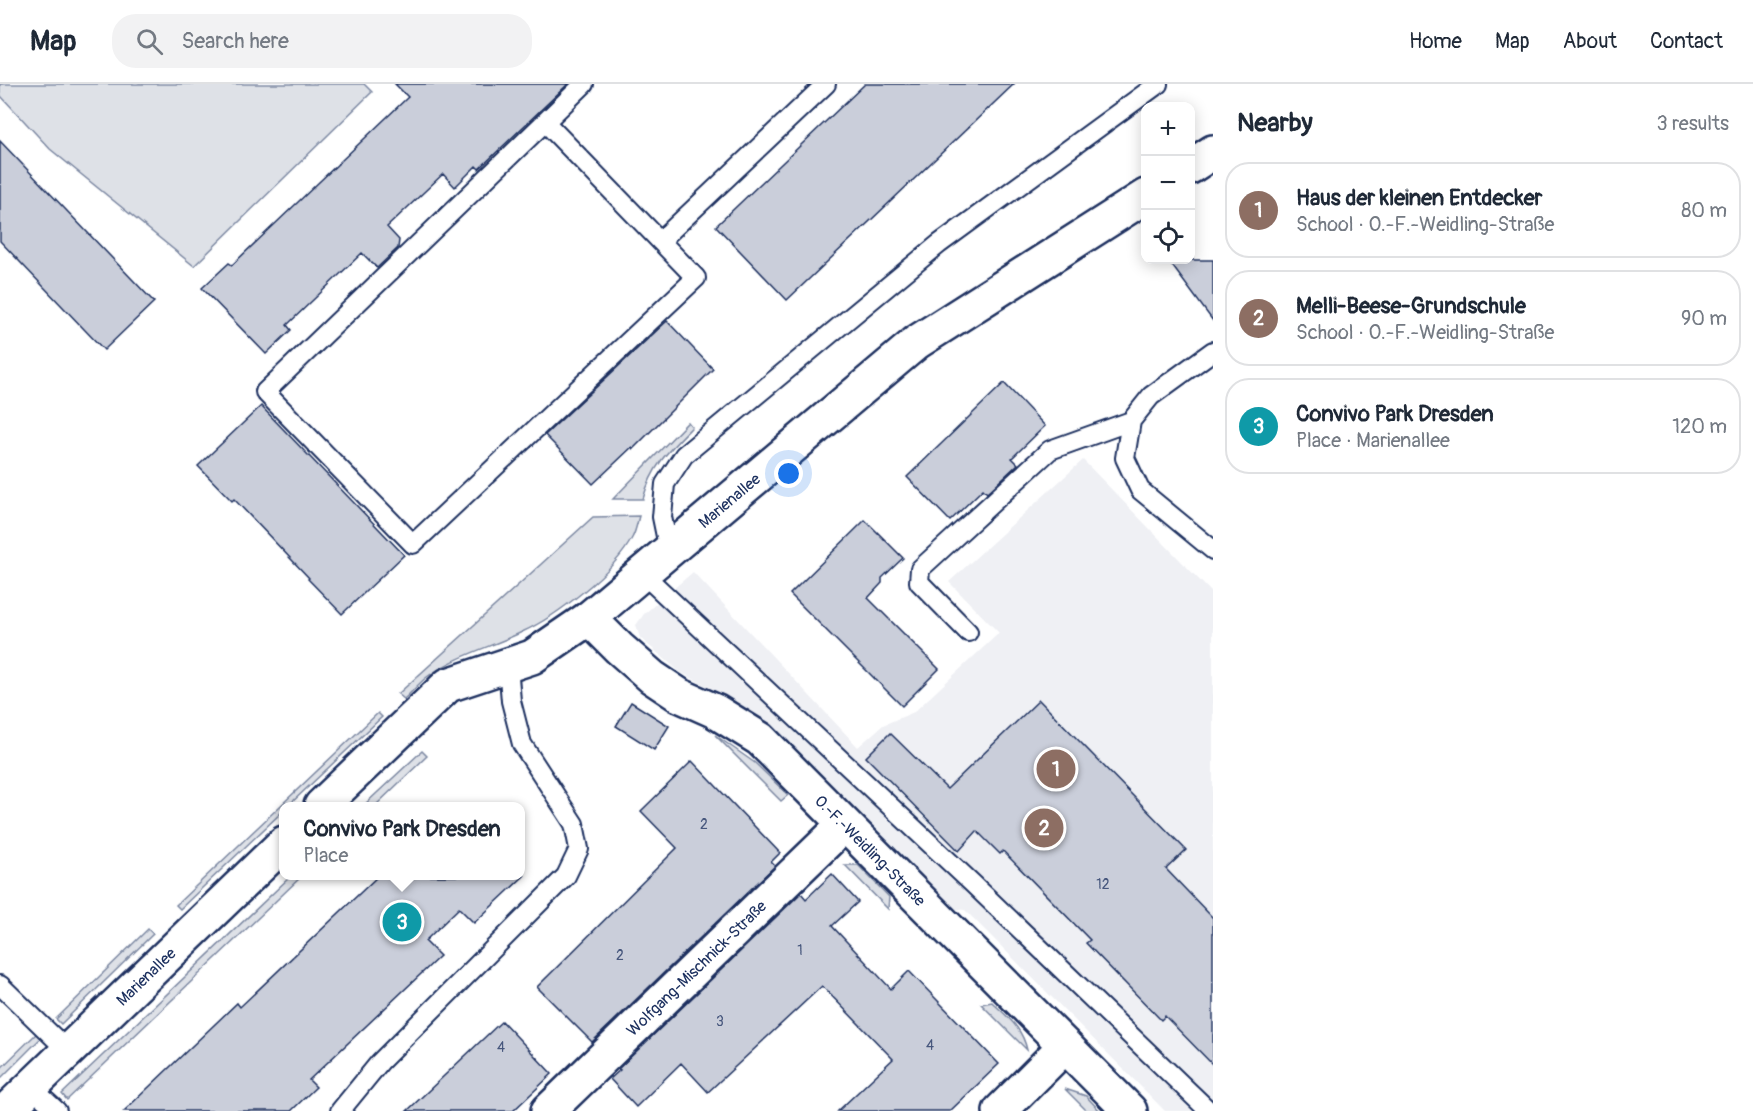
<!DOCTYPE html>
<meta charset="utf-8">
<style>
body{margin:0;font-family:Pangolin,sans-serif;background:#f2f2f3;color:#1f2937}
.controls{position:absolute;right:18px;top:18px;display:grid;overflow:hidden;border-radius:12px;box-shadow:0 3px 15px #0003}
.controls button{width:54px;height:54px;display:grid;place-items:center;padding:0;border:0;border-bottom:2px solid #e0e1e3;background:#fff;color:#1f2937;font:30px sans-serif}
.you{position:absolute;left:789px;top:390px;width:21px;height:21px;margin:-15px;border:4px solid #fff;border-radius:50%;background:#1a73e8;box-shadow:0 0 0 9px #1a73e833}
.badge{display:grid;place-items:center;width:39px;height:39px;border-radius:50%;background:#d1495b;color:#fff;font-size:20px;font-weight:700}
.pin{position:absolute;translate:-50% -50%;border:3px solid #fff;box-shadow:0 2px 6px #0006}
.popup{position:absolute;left:279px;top:718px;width:246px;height:78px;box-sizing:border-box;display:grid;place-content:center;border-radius:12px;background:#fff;filter:drop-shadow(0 2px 4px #0005);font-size:20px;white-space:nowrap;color:#747a83}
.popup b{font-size:22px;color:#1f2937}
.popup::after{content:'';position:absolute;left:50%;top:100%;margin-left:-12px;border:12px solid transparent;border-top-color:#fff}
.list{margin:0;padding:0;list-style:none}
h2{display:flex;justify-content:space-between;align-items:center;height:78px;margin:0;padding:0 24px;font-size:26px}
h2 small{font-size:20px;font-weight:400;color:#747a83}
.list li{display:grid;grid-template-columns:39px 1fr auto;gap:18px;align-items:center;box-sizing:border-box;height:96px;margin:0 12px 12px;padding:0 12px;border:2px solid #e0e1e3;border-radius:24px}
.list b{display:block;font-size:22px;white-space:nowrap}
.list p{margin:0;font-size:20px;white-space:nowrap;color:#747a83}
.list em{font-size:20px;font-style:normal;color:#747a83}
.icon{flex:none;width:33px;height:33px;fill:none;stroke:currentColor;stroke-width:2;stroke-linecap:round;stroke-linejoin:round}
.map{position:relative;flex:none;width:1213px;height:1027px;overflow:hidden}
header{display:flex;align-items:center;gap:36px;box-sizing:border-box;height:84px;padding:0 30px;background:#fff;border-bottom:2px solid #e0e1e3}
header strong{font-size:28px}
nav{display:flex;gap:33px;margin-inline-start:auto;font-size:21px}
.search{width:420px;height:54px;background:#f2f2f3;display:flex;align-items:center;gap:15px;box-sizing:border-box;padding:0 21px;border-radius:24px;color:#747a83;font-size:22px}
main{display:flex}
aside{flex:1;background:#fff}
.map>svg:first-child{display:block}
</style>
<header>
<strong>Map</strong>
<div class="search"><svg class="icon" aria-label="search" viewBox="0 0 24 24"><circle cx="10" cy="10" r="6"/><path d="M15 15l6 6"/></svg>Search here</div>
<nav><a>Home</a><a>Map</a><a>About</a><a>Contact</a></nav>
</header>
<main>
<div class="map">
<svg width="1213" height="1027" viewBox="0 0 1213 1027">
<rect width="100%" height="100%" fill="#fff"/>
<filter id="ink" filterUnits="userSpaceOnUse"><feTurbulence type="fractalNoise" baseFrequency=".0167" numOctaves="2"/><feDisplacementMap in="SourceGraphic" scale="12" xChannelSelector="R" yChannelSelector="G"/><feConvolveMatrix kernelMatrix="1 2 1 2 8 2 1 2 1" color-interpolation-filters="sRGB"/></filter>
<g filter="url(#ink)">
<path fill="#eff0f4" d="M 1083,376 L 1213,510 L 1213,1027 L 1165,1027 L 965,826 L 954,825 L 776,645 L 737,618 L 680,588 L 640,554 L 636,541 L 644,530 L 693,488 L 858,663 L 883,641 L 914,628 L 999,549 L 949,498 Z"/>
<path fill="#dee1e7" stroke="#7c88a2" stroke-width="1.5" d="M 0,0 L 364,0 L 372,8 L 194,182 L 50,65 L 0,11 Z
M 688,338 L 692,343 C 669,366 652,382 643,415 L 613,415 Z
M 639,432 C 637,439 636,447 632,454 C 615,487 556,533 522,548 C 491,563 455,572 427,593 C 419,599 412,608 404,615 L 398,610 L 593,433 Z
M 378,629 L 382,633 L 288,722 L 284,722 L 283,727 L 180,825 L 176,821 Z
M 715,651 L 755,679 L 788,711 L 781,717 Z
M 422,667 L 427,672 L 375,722 L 363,722 Z
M 845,781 L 858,781 L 889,813 L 888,825 Z
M 291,792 L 302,792 L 67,1016 L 62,1010 Z
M 148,845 L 153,850 L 61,940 L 56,935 Z
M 992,918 C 1008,934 1022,943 1027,966 L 981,920 Z
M 39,947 L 43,952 L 0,995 L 0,985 Z
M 1065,1005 L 1086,1012 L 1100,1027 L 1087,1027 Z"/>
<path fill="#caceda" stroke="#1b2f5e" stroke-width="1.5" d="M 395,0 L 568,0 L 479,85 L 476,82 L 455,103 L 443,90 L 387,143 L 399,156 L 398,164 L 377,184 L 362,169 L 287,241 L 291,246 L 266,270 L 202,204 L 229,179 L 232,181 L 408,13 Z
M 865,0 L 1014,0 L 787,216 L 716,142 Z
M 0,57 L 154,218 L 104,266 L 0,157 Z
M 1168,176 L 1213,176 L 1213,237 Z
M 667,237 L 713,285 L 633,365 L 632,363 L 593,400 L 545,351 Z
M 1004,299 L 1045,342 L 1012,374 L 1018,380 L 987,409 L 983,405 L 950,437 L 907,393 Z
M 261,322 L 404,471 L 342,530 L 308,495 L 309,494 L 234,415 L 232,417 L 198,382 Z
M 865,436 L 903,474 L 882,494 L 882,499 L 868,514 L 939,585 L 902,622 L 790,510 Z
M 1039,616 L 1186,766 L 1166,785 L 1213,834 L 1213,981 L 1165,932 L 1161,936 L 1086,859 L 1090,856 L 1003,767 L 1000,770 L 977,747 L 959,767 L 866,673 L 890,649 L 947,705 Z
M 631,618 L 669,642 L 654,666 L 616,642 Z
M 692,677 L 780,769 L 771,778 L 775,782 L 592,958 L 537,903 L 677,764 L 641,727 Z
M 832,790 L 858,818 L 832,842 L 891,905 L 909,887 L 999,980 L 950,1027 L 838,1027 L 893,975 L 822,902 L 708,1008 L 681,979 L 636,1023 L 610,995 L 620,986 L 618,985 L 801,809 L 806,815 Z
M 378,792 L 524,792 L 474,839 L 459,824 L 425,857 L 440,872 L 309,996 L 316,1003 L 291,1027 L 124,1027 L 237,919 L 240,923 Z
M 502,937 L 552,990 L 513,1027 L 407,1027 Z"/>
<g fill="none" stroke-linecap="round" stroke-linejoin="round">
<g stroke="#1b2f5e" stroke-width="22">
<path id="service" d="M 545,38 L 696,194 L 413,460 L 265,308 L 545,38 L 584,0
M 660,157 L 826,0
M 1213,267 L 1151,312 L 1131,337 L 1125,374 L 1140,406 L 1213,466
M 669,467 L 662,433 L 665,400 L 684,371 L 939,160 L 1158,0
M 642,489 L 973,800 L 1209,1027
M 968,548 L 919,498 L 920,485 L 1050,366 L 1131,337
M 0,901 L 68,967
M 31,1003 L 57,1027
M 340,1027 L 380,978 L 566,792 L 579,765 L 574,740 L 522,660 L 511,617 L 508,581"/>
</g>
<g stroke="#1b2f5e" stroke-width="38">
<g id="minor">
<path d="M 1190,83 L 1213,68"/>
<path id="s1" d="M 589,534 L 619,564 L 652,593 L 679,611 L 715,627 L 760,655 L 1130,1027"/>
<path id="s2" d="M 321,722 L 448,601 L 532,573 L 589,534 L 917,258 L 1146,112"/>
<path id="s3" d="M 6,1027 L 284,759"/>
<path id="s4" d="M 548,1027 L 844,741"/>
<path d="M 1000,1027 L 1065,962"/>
</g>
</g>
<use href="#service" stroke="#fff" stroke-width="18"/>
<use href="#minor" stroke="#fff" stroke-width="33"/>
</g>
</g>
<g text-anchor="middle" stroke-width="4.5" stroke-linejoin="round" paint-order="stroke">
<g font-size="14" fill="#47577d">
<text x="704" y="745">2</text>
<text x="1103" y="805">12</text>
<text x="800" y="871">1</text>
<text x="620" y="876">2</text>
<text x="720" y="942">3</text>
<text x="930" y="966">4</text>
<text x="501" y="968">4</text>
</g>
<g font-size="16" fill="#1b2f5e" stroke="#fff">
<text dy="6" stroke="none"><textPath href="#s2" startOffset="516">Marienallee</textPath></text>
<text dy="6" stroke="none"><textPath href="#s1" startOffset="368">O.-F.-Weidling-Straße</textPath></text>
<text dy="6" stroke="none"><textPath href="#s4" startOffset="206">Wolfgang-Mischnick-Straße</textPath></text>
<text dy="6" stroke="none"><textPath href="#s3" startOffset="194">Marienallee</textPath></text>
</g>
</g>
</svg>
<div class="controls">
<button>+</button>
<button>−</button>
<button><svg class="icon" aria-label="locate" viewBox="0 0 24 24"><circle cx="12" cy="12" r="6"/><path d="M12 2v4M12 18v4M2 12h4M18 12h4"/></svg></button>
</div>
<div class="you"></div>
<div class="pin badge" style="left:1056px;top:685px;background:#8d6e63">1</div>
<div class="pin badge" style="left:1044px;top:744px;background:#8d6e63">2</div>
<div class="pin badge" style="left:402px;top:838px;background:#0f9aa8">3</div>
<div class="popup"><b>Convivo Park Dresden</b>Place</div>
</div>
<aside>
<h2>Nearby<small>3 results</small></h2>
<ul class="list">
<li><span class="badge" style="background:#8d6e63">1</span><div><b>Haus der kleinen Entdecker</b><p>School · O.-F.-Weidling-Straße</p></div><em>80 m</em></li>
<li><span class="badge" style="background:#8d6e63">2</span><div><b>Melli-Beese-Grundschule</b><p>School · O.-F.-Weidling-Straße</p></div><em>90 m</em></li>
<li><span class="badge" style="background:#0f9aa8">3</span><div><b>Convivo Park Dresden</b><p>Place · Marienallee</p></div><em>120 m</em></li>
</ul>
</aside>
</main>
